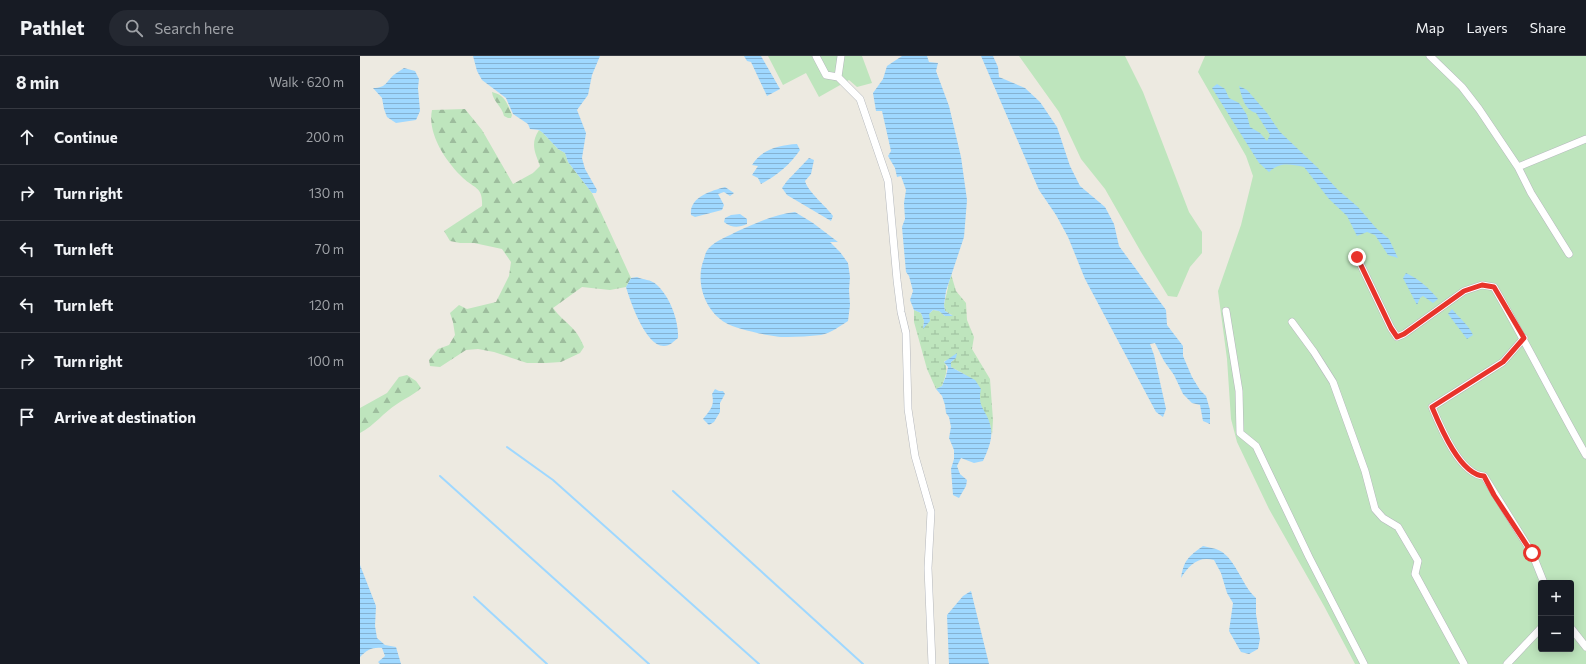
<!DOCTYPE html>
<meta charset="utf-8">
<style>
body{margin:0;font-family:Commissioner,sans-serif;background:#242831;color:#f1f3f6}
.controls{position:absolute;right:12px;bottom:12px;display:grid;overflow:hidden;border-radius:4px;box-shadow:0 2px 10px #0003}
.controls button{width:36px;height:36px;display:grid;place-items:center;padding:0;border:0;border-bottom:1px solid #363941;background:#171b24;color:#f1f3f6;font:20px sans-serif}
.stop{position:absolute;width:12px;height:12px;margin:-9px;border:3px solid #e8332b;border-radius:50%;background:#fff}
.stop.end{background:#e8332b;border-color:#fff;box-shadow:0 1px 4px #0008}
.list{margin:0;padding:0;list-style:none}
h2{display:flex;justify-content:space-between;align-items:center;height:52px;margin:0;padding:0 16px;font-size:17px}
h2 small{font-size:13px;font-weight:400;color:#9ea1a6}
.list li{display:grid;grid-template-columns:26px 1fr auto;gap:12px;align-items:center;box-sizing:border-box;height:56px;padding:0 16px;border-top:1px solid #363941}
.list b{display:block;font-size:15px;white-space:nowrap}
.list em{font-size:13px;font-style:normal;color:#9ea1a6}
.icon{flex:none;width:22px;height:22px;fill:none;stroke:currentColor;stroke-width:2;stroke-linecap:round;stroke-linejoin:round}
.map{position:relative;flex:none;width:1226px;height:608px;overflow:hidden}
header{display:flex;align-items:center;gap:24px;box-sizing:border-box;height:56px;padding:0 20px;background:#171b24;border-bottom:1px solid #363941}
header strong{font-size:19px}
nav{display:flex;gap:22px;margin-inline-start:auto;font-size:14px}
.search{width:280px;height:36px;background:#242831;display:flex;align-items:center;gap:10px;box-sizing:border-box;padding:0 14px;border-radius:22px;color:#9ea1a6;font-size:15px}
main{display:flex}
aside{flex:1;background:#171b24}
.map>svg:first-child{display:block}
</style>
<header>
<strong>Pathlet</strong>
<div class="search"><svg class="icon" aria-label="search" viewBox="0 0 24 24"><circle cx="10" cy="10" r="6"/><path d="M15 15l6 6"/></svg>Search here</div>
<nav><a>Map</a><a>Layers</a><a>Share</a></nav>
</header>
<main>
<aside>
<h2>8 min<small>Walk · 620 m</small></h2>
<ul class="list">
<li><svg class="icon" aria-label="ahead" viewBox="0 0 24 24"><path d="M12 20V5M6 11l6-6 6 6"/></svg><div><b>Continue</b></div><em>200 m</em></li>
<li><svg class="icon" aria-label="right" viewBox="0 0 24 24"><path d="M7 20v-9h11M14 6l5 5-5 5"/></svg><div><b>Turn right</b></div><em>130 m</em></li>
<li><svg class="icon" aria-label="left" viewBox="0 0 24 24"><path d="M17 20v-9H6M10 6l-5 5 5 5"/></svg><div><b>Turn left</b></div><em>70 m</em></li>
<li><svg class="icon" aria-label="left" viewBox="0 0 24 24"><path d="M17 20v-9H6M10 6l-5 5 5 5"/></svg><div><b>Turn left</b></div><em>120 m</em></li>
<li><svg class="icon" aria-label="right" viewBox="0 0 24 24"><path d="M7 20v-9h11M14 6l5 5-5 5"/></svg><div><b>Turn right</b></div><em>100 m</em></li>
<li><svg class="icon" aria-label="arrive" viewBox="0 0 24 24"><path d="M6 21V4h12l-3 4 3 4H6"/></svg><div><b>Arrive at destination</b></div></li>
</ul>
</aside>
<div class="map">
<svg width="1226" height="608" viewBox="0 0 1226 608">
<defs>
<pattern id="forest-firs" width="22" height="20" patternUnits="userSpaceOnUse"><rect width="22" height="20" fill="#bee5bd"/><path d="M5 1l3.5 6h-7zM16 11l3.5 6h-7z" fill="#9dbd9d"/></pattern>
<pattern id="wetland-marsh" width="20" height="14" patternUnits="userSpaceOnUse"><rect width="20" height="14" fill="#bee5bd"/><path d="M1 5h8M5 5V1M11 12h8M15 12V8" fill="none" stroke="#9dbd9d"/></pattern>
<pattern id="water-rules" width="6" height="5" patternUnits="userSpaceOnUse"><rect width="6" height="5" fill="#9fd8ff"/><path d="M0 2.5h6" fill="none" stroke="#85b2d2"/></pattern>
</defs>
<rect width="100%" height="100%" fill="#edeae1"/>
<path fill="url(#forest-firs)" d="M 132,36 C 145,39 147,47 152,59 L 151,62 L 148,62 L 144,60 C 142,50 133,46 132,36 Z
M 105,53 L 122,74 L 153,128 L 173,117 L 180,110 C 175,96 170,88 179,74 L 183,77 L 198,93 L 205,97 L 208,106 L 232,137 L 271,222 L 266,231 L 250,234 L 222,231 L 193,252 C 205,268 216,270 224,291 L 220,297 L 201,306 L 186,307 L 167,307 L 134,296 L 118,293 L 106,294 L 80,311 L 70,310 L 69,304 L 78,293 L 89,289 L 95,279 L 93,266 L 90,257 L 99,249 L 107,253 L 136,246 L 149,220 L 151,206 L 142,193 L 114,187 L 100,187 L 90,185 L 84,175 L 122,150 C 123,131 115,133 103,122 C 86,106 67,78 72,54 Z
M 47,319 L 56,325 L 61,332 C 54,339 45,342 37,348 C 24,356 14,370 0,377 L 0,352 L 27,337 L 39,321 Z"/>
<path fill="url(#wetland-marsh)" d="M 591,218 L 596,235 L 606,247 L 607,264 L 614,281 L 612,293 L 630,323 L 633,364 L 632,379 L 630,368 L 623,356 L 619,343 L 604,318 L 591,311 L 591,306 L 596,302 L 584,305 C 589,314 585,321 582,330 L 576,333 L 567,313 L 554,266 L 554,254 L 561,257 L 564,265 L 563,272 L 569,258 L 573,254 L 579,255 L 585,260 L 592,259 L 585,255 L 584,249 Z"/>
<path fill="#bee5bd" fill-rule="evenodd" d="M 408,0 L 502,0 L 512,27 L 497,31 L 489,24 L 459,41 L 446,17 L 423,29 Z
M 659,0 L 765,0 L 783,36 L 829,156 L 842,176 L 842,197 L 830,211 L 817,241 L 808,240 L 781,196 L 745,133 L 721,103 L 699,56 Z
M 845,0 L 1226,0 L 1226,608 L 995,608 L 964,550 L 909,453 L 877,386 L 871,363 L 867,303 L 858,235 L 881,169 L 893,120 L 886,100 L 838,16 ZM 1181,527 L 1211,527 L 1211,593 L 1181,593 Z"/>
<path fill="url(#water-rules)" d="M 113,0 L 240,0 L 232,19 L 228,39 L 217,54 L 226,77 L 222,102 L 225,113 L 237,134 L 236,137 L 232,137 L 208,106 L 205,97 L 198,93 L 183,77 L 179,74 L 170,73 L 168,68 L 153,58 L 146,42 L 122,24 L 117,15 Z
M 384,0 L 401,0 L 420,33 L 407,40 L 391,6 L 387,5 Z
M 542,0 L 567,0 L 569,6 L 578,7 L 576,15 L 589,50 L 601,101 L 607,144 L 604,181 L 586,235 L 584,249 L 585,255 L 593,260 L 585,260 L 579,255 L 573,254 L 569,258 L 570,265 L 563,273 L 564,265 L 561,257 L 554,254 L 550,244 L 553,235 L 549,220 L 546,216 L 542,171 L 545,163 L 544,147 L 546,134 L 541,120 L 537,121 L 535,112 L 528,100 L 531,95 L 522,55 L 516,55 L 513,37 L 523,23 L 527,10 Z
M 621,0 L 633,0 L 638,11 L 639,21 L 665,32 L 680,46 L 697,71 L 710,110 L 720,130 L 745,151 L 754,168 L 759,190 L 806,254 L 807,269 L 823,290 L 823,300 L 832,321 L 840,334 L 846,340 L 850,354 L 850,368 L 843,365 L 840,349 L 832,347 L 823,338 L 814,319 L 804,305 L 795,287 L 790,288 L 794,299 L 806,353 L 803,361 L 796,356 L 725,223 L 708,181 L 696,159 L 679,134 Z
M 44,12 L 55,15 L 59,23 L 58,32 L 60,55 L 56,64 L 36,67 L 27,61 L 24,53 L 22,42 L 13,32 C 27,32 26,25 35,18 C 38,16 41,14 44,12 Z
M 857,28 L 865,33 L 869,42 L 879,47 L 887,59 L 890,71 L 900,77 L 907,85 L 910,79 L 896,57 C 884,53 882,41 879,30 L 887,34 L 907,57 L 920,76 L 958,112 L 977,133 L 998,151 L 1016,172 L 1029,183 L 1038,202 L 1028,199 L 1015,179 L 1007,176 L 997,180 L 987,160 L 969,143 L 944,111 C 929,108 920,106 909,116 L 899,107 L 852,32 Z
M 437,88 L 440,94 C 430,109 416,120 401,128 L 398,122 L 392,119 L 398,110 L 392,109 C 402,93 419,89 437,88 Z
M 449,102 L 454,104 L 451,118 L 445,125 C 448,136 466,150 473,160 L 471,165 L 427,139 L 422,132 L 427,125 Z
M 365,131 L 374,137 L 370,140 L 364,136 L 358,138 L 364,149 L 362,154 L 335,161 L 331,159 C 329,141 351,135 365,131 Z
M 435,156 L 453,167 L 478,186 L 470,186 L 480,196 L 488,207 L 490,221 L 489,234 L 490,249 L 488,265 C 480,270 471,277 461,279 C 450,280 438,281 428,281 C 415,282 376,273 366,267 C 344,254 335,225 344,203 C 345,199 346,195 349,192 C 356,184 369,180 378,175 C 395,167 416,158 435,156 Z
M 380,158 L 387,163 L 387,168 C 378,172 372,172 364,166 L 365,162 L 371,159 Z
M 1046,217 C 1059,223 1069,232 1078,243 L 1073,247 L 1063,240 L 1060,242 L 1057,249 L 1043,222 Z
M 277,221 C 283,224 291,223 297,229 C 310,241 319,265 318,282 C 314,285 310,290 304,290 C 286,291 270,245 266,231 L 271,222 Z
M 1092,253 C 1099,262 1109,269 1113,279 L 1107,283 L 1088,258 Z
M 597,297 L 596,302 L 591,306 L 591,311 L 615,324 L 621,333 C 617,352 626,353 630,368 C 634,381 628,394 623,405 L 614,407 L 601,402 L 597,410 L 600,418 L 607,424 L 606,430 L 599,442 L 593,439 L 591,413 L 594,403 L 594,394 L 589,382 L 591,371 L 589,361 L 586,357 L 585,349 L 582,340 L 576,333 L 582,330 L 586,320 L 588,311 L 584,306 Z
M 355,333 L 359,335 L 363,335 L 365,338 L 360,347 L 360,356 L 354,366 L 349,369 L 343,363 C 350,354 355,350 352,338 Z
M 843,490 C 847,491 852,492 856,493 C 875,499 881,529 896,542 L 896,558 L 900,583 L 898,593 L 889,598 L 881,596 L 869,575 L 873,547 L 867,537 L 861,517 L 854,504 C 838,500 829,509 821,522 C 824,504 828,501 843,490 Z
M 0,509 L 16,550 L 15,570 L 17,582 L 25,589 L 36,591 L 41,608 L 20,608 L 18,606 L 25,600 L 22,592 C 12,591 7,594 0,601 Z
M 611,535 L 629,608 L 589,608 L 587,559 L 603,540 Z"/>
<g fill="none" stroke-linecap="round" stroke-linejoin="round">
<path stroke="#9fd8ff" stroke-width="2" d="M 147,391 L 193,424 L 399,608
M 80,420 L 289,608
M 313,435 L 503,608
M 114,541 L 187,608"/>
<g stroke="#b4b7bc" stroke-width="8">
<path id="street" d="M 456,0 L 466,19 L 478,21 L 500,43 L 528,125 L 537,224 L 541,256 L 546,277 L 548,353 L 555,400 L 571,456 L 568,512 L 572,608
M 1070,0 L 1102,31 L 1119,53 L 1158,111 L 1171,137 L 1209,198
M 478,21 L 481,0
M 1158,111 L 1226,83
M 997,201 L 1031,272 L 1037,281 L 1044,278 L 1104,235 L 1122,229 L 1134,231 C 1166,286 1194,343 1226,399
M 866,255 L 879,335 L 880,377 L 896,390 L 949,501 L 1004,608
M 932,266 L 954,296 L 973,326 L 1005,415 L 1015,453 L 1023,462 L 1038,471 L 1058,505 L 1055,518 L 1104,608
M 1164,282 L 1143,306 L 1072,351 C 1080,370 1100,419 1124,420 L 1172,497 L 1184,527
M 1211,572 L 1226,591
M 1147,608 L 1181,572"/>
</g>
<use href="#street" stroke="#fff" stroke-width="7"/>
</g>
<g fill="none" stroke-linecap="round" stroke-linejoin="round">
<path stroke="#e8332b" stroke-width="5" d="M 997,201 L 1031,272 L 1037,281 L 1044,278 L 1104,235 L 1122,229 L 1134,231 L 1164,282 L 1143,306 L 1072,351 C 1080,370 1100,419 1124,420 L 1134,439 L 1172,497"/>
</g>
</svg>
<div class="controls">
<button>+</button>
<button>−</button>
</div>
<div class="stop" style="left:1172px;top:497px"></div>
<div class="stop end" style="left:997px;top:201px"></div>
</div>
</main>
